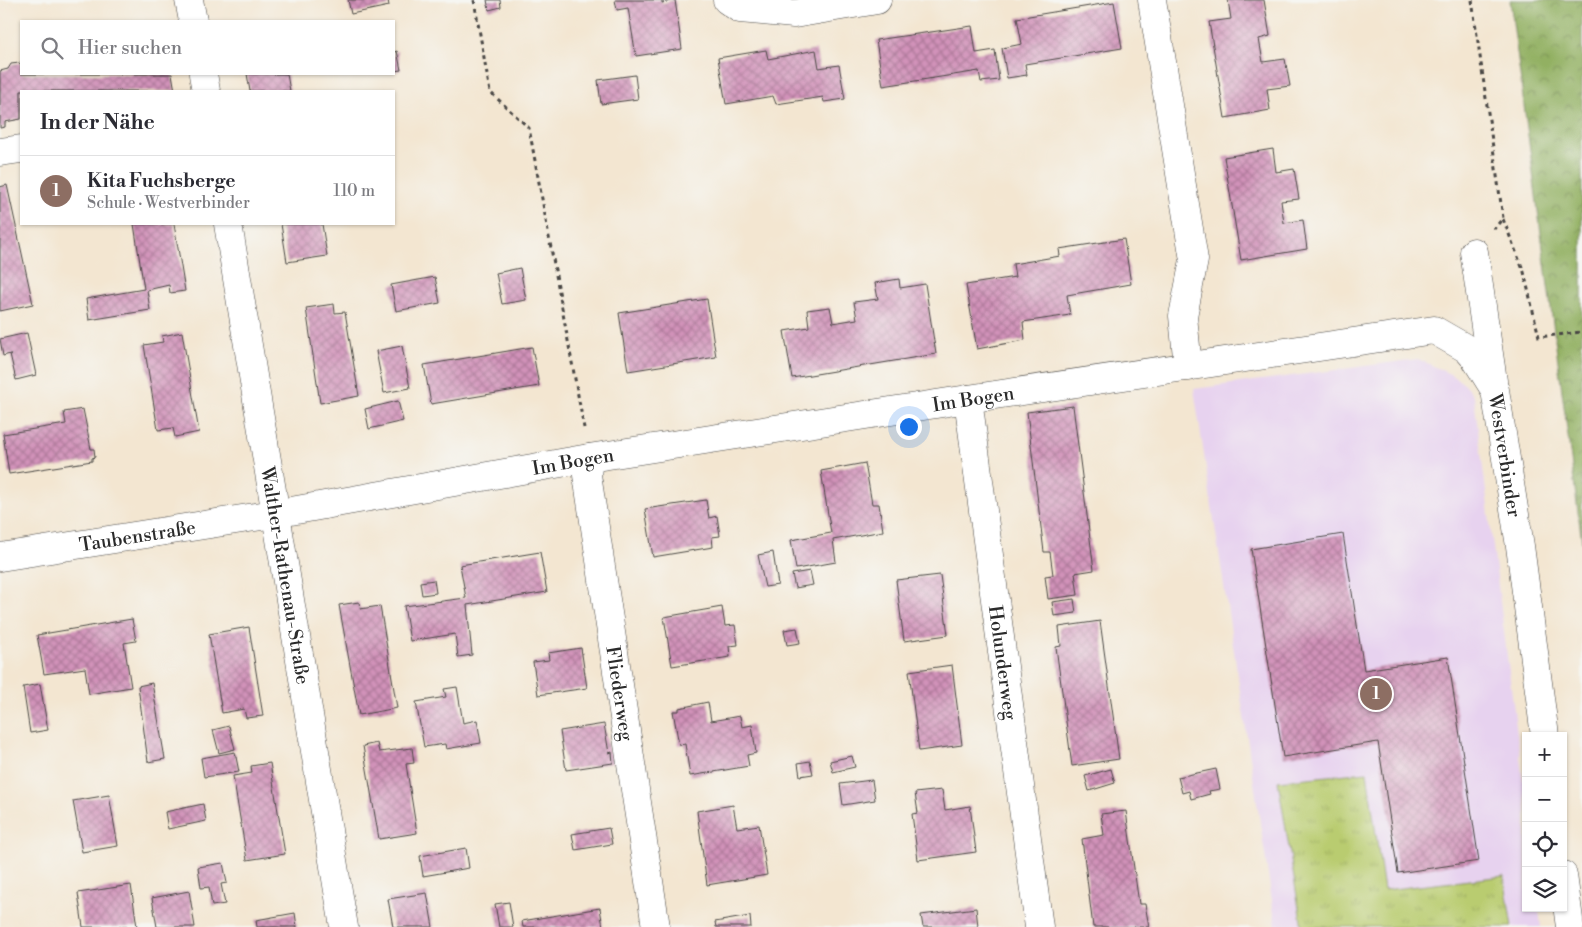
<!DOCTYPE html>
<html lang="de">
<meta charset="utf-8">
<style>
body{margin:0;font-family:"Libre Bodoni",serif;background:#f2f2f3;color:#2b2b33}
.controls{position:absolute;right:15px;bottom:15px;display:grid;overflow:hidden;border-radius:0px;box-shadow:0 1px 4px #0004}
.controls button{width:45px;height:45px;display:grid;place-items:center;padding:0;border:0;border-bottom:1px solid #e1e1e2;background:#fff;color:#2b2b33;font:25px sans-serif}
.you{position:absolute;left:908px;top:426px;width:18px;height:18px;margin:-12px;border:4px solid #fff;border-radius:50%;background:#1a73e8;box-shadow:0 0 0 8px #1a73e833}
.badge{display:grid;place-items:center;width:32px;height:32px;border-radius:50%;background:#d1495b;color:#fff;font-size:16px;font-weight:700}
.pin{position:absolute;translate:-50% -50%;border:2px solid #fff;box-shadow:0 1px 5px #0006}
.list{margin:0;padding:0;list-style:none}
h2{display:flex;justify-content:space-between;align-items:center;height:65px;margin:0;padding:0 20px;font-size:21px}
h2 small{font-size:16px;font-weight:400;color:#7c7c81}
.list li{display:grid;grid-template-columns:32px 1fr auto;gap:15px;align-items:center;box-sizing:border-box;height:70px;padding:0 20px;border-top:1px solid #e1e1e2}
.list b{display:block;font-size:19px;white-space:nowrap}
.list p{margin:0;font-size:16px;white-space:nowrap;color:#7c7c81}
.list em{font-size:16px;font-style:normal;color:#7c7c81}
.icon{flex:none;width:28px;height:28px;fill:none;stroke:currentColor;stroke-width:2;stroke-linecap:round;stroke-linejoin:round}
.map{position:relative;flex:none;width:1582px;height:927px;overflow:hidden}
.search{position:absolute;background:#fff;box-shadow:0 1px 4px #0004;left:20px;top:20px;width:375px;height:55px;display:flex;align-items:center;gap:12px;box-sizing:border-box;padding:0 18px;border-radius:0px;color:#7c7c81;font-size:19px}
.panel{position:absolute;background:#fff;box-shadow:0 1px 4px #0004;left:20px;top:90px;width:375px;height:135px;border-radius:0px}
.map>svg:first-child{display:block}
</style>
<div class="map">
<svg width="1582" height="927" viewBox="0 0 1582 927">
<defs>
<pattern id="forest-crowns" width="20" height="18" patternUnits="userSpaceOnUse" patternTransform="scale(1.25)"><rect width="20" height="18" fill="#92b062"/><path d="M2 6a3 3 0 1 1 6 0M12 15a3 3 0 1 1 6 0" fill="none" stroke="#778f51"/></pattern>
<pattern id="park-tufts" width="24" height="20" patternUnits="userSpaceOnUse" patternTransform="scale(1.25)"><rect width="24" height="20" fill="#b9cc70"/><path d="M3 7l-1-3M5 7V3M7 7l1-3M15 17l-1-3M17 17v-4M19 17l1-3" fill="none" stroke="#9faf61"/></pattern>
<pattern id="building-cross-hatch" width="8" height="8" patternUnits="userSpaceOnUse" patternTransform="scale(1.25)"><rect width="8" height="8" fill="#d192b9"/><path d="M0 0l8 8M0 8l8-8" fill="none" stroke="#aa7797"/></pattern>
</defs>
<rect width="100%" height="100%" fill="#f6f6f2"/>
<filter id="ink" filterUnits="userSpaceOnUse"><feTurbulence type="fractalNoise" baseFrequency=".02" numOctaves="2"/><feDisplacementMap in="SourceGraphic" scale="10" xChannelSelector="R" yChannelSelector="G"/><feConvolveMatrix kernelMatrix="1 2 1 2 8 2 1 2 1" color-interpolation-filters="sRGB"/></filter>
<filter id="wash" filterUnits="userSpaceOnUse"><feTurbulence type="fractalNoise" baseFrequency=".0096" numOctaves="4" result="noise"/><feDisplacementMap in="SourceGraphic" scale="20" xChannelSelector="R" yChannelSelector="G"/><feGaussianBlur stdDeviation="1.12" result="paint"/><feColorMatrix in="noise" values="0 0 0 0 0 0 0 0 0 0 0 0 0 0 0 0 0 1.4 0 .05"/><feComposite in="paint" operator="in"/></filter>
<g filter="url(#wash)">
<rect width="100%" height="100%" fill="#f3e6d1"/>
<path fill="#e7d2ef" d="M 1418,359 L 1452,375 L 1468,387 L 1474,398 L 1526,804 L 1526,908 L 1539,908 L 1541,927 L 1276,927 L 1194,389 Z"/>
<path fill="url(#forest-crowns)" stroke="#5e6e46" d="M 1510,0 L 1582,0 L 1582,542 Z"/>
<path fill="url(#park-tufts)" stroke="#727c4e" d="M 1367,772 L 1384,890 L 1504,876 L 1512,927 L 1302,927 L 1278,781 Z"/>
<g id="blocks">
<path fill="url(#building-cross-hatch)" d="M 348,0 L 388,0 L 389,6 L 351,14 Z
M 487,0 L 500,0 L 501,7 L 489,10 Z
M 615,0 L 662,0 L 662,3 L 675,0 L 682,49 L 636,56 L 628,8 L 617,10 Z
M 1228,0 L 1264,0 L 1270,36 L 1259,39 L 1263,62 L 1285,59 L 1290,86 L 1267,89 L 1270,110 L 1225,118 L 1209,22 L 1231,19 Z
M 1114,2 L 1122,48 L 1025,64 L 1027,75 L 1007,78 L 1002,48 L 1022,44 L 1017,18 Z
M 972,26 L 976,53 L 995,50 L 999,80 L 981,82 L 979,71 L 883,86 L 876,40 Z
M 766,50 L 768,59 L 816,50 L 819,68 L 839,65 L 845,99 L 824,102 L 823,97 L 776,104 L 773,96 L 726,104 L 718,58 Z
M 397,51 L 401,70 L 394,71 L 394,52 Z
M 19,63 L 21,64 L 21,74 L 172,74 L 175,91 L 21,91 L 21,119 L 5,122 L 5,127 L 0,128 L 0,71 L 8,69 L 11,64 Z
M 247,74 L 287,74 L 290,91 L 250,91 Z
M 635,75 L 638,99 L 601,104 L 598,80 Z
M 1273,149 L 1276,172 L 1294,169 L 1299,199 L 1281,201 L 1284,223 L 1303,220 L 1307,249 L 1241,260 L 1224,157 Z
M 7,185 L 33,304 L 0,311 L 0,187 Z
M 134,224 L 174,224 L 185,291 L 170,293 L 169,285 L 147,290 L 150,310 L 89,320 L 86,299 L 144,289 Z
M 281,224 L 322,224 L 327,256 L 287,262 Z
M 1124,239 L 1131,284 L 1067,295 L 1070,315 L 1023,322 L 1025,340 L 977,349 L 966,285 L 1015,277 L 1013,264 L 1060,256 L 1059,249 Z
M 520,268 L 526,300 L 502,304 L 496,273 Z
M 435,277 L 440,303 L 396,311 L 391,285 Z
M 899,279 L 900,288 L 925,284 L 936,354 L 792,378 L 784,331 L 809,327 L 807,310 L 830,307 L 833,323 L 857,319 L 854,302 L 878,299 L 875,283 Z
M 707,299 L 716,357 L 628,371 L 619,313 Z
M 334,304 L 335,313 L 345,312 L 359,396 L 320,403 L 306,308 Z
M 182,332 L 199,432 L 175,437 L 173,428 L 158,430 L 144,345 L 163,342 L 162,336 Z
M 27,333 L 36,375 L 16,380 L 10,354 L 3,356 L 0,339 Z
M 402,346 L 410,388 L 384,393 L 376,351 Z
M 532,347 L 539,386 L 431,404 L 424,365 Z
M 398,401 L 403,421 L 369,429 L 365,409 Z
M 1073,406 L 1094,570 L 1075,573 L 1078,595 L 1048,599 L 1045,576 L 1053,575 L 1050,552 L 1044,552 L 1027,412 Z
M 83,409 L 91,449 L 94,449 L 95,457 L 92,458 L 92,461 L 9,474 L 3,434 L 66,424 L 64,412 Z
M 865,463 L 872,504 L 879,504 L 883,531 L 833,540 L 836,562 L 796,569 L 791,540 L 831,533 L 821,471 Z
M 706,500 L 709,518 L 717,516 L 720,536 L 712,537 L 713,547 L 653,557 L 645,509 Z
M 1343,534 L 1364,670 L 1448,657 L 1479,861 L 1398,873 L 1378,742 L 1283,757 L 1251,549 Z
M 540,552 L 547,592 L 467,605 L 472,655 L 458,657 L 455,634 L 410,641 L 404,606 L 466,598 L 460,565 Z
M 773,552 L 778,585 L 765,587 L 758,555 Z
M 810,571 L 813,585 L 795,588 L 792,574 Z
M 940,575 L 948,635 L 904,641 L 896,580 Z
M 434,580 L 436,593 L 422,595 L 420,582 Z
M 1074,599 L 1076,613 L 1054,616 L 1052,602 Z
M 359,602 L 360,609 L 380,606 L 397,708 L 359,715 L 339,605 Z
M 722,607 L 725,626 L 735,625 L 738,645 L 729,646 L 730,657 L 672,666 L 664,617 Z
M 132,619 L 136,641 L 124,643 L 131,687 L 89,694 L 85,668 L 44,674 L 37,635 Z
M 1100,621 L 1119,759 L 1072,766 L 1056,647 L 1061,646 L 1059,627 Z
M 249,627 L 263,716 L 246,718 L 244,709 L 222,713 L 209,634 Z
M 797,628 L 800,643 L 787,645 L 784,630 Z
M 581,648 L 587,688 L 538,695 L 533,662 L 549,660 L 548,653 Z
M 952,665 L 962,745 L 919,751 L 909,671 Z
M 152,683 L 165,759 L 148,762 L 138,686 Z
M 40,684 L 48,730 L 30,733 L 23,687 Z
M 457,687 L 463,723 L 477,720 L 481,743 L 446,749 L 445,744 L 424,747 L 416,702 L 446,697 L 444,689 Z
M 708,702 L 711,721 L 740,716 L 742,727 L 752,725 L 756,753 L 747,755 L 749,766 L 690,776 L 685,744 L 679,745 L 673,711 L 679,711 L 679,708 Z
M 604,724 L 609,753 L 612,752 L 613,763 L 566,770 L 560,731 Z
M 229,726 L 235,749 L 219,753 L 213,730 Z
M 377,743 L 379,752 L 412,748 L 414,763 L 406,764 L 417,833 L 379,839 L 363,746 Z
M 235,752 L 239,772 L 204,777 L 201,758 Z
M 852,756 L 855,767 L 833,772 L 830,761 Z
M 810,761 L 813,774 L 800,776 L 798,763 Z
M 270,763 L 285,854 L 247,860 L 233,776 L 252,773 L 251,766 Z
M 1111,769 L 1115,783 L 1089,791 L 1085,776 Z
M 1216,769 L 1220,789 L 1209,791 L 1210,794 L 1191,799 L 1189,791 L 1182,793 L 1178,777 Z
M 872,780 L 875,800 L 843,805 L 840,784 Z
M 942,790 L 945,810 L 970,806 L 976,852 L 918,860 L 912,814 L 918,813 L 915,793 Z
M 109,795 L 118,846 L 82,852 L 73,801 Z
M 203,804 L 206,821 L 168,829 L 165,812 Z
M 733,805 L 737,828 L 759,825 L 767,875 L 707,885 L 697,811 Z
M 1126,811 L 1139,904 L 1145,904 L 1149,927 L 1093,927 L 1082,839 L 1104,835 L 1101,814 Z
M 609,828 L 612,844 L 575,850 L 572,834 Z
M 466,848 L 469,868 L 423,876 L 420,856 Z
M 223,863 L 227,883 L 221,884 L 225,904 L 212,906 L 209,887 L 201,888 L 198,867 Z
M 131,885 L 137,927 L 83,927 L 78,893 Z
M 189,891 L 195,927 L 157,927 L 152,898 Z
M 427,893 L 433,927 L 393,927 L 388,899 Z
M 509,902 L 513,927 L 499,927 L 495,904 Z
M 600,908 L 603,927 L 523,927 L 522,921 Z
M 976,908 L 978,927 L 923,927 L 921,915 Z
M 295,913 L 297,927 L 257,927 L 256,920 Z
M 750,916 L 751,927 L 716,927 L 715,922 Z"/>
</g>
</g>
<g filter="url(#ink)">
<use href="#blocks" fill-opacity="0" stroke="#494744" stroke-width="1"/>
<g fill="none" stroke-linecap="round" stroke-linejoin="round">
<g stroke="#494744" stroke-width="29">
<g id="minor">
<path d="M 189,0 L 193,21"/>
<path d="M 727,0 L 740,9 L 794,14 L 877,0"/>
<path d="M 1152,0 L 1194,260 L 1183,316 L 1188,367"/>
<path d="M 203,74 L 206,91"/>
<path d="M 0,152 L 21,149"/>
<path id="s1" d="M 228,224 L 344,927"/>
<path d="M 1474,252 L 1493,381"/>
<path id="s2" d="M 968,399 L 1039,927"/>
<path id="s3" d="M 589,458 L 587,475 L 656,927"/>
<path id="s4" d="M 0,557 L 274,514 L 589,458 L 968,399 L 1434,330 L 1467,349 L 1475,358 L 1495,390 L 1520,546 L 1545,736"/>
<path d="M 1563,875 L 1570,927"/>
</g>
</g>
<path stroke="#494744" stroke-width="3" stroke-dasharray="4 4" stroke-linecap="butt" d="M 474,0 L 490,92 L 529,128 L 584,428
M 1472,0 L 1503,218 L 1494,229
M 1503,219 L 1524,272 L 1539,337 L 1582,332"/>
<use href="#minor" stroke="#fff" stroke-width="28"/>
</g>
</g>
<g text-anchor="middle" stroke-width="4" stroke-linejoin="round" paint-order="stroke">
<g font-size="19" fill="#2b2b2b" stroke="#f6f6f2">
<text dy="7" stroke="none"><textPath href="#s4" startOffset="986">Im Bogen</textPath></text>
<text dy="7" stroke="none"><textPath href="#s4" startOffset="1606">Westverbinder</textPath></text>
<text dy="7" stroke="none"><textPath href="#s4" startOffset="581">Im Bogen</textPath></text>
<text dy="7" stroke="none"><textPath href="#s4" startOffset="139">Taubenstraße</textPath></text>
<text dy="7" stroke="none"><textPath href="#s1" startOffset="356">Walther-Rathenau-Straße</textPath></text>
<text dy="7" stroke="none"><textPath href="#s2" startOffset="266">Holunderweg</textPath></text>
<text dy="7" stroke="none"><textPath href="#s3" startOffset="238">Fliederweg</textPath></text>
</g>
</g>
</svg>
<div class="controls">
<button>+</button>
<button>−</button>
<button><svg class="icon" aria-label="locate" viewBox="0 0 24 24"><circle cx="12" cy="12" r="6"/><path d="M12 2v4M12 18v4M2 12h4M18 12h4"/></svg></button>
<button><svg class="icon" aria-label="layers" viewBox="0 0 24 24"><path d="M12 4l9 5-9 5-9-5zM3 14l9 5 9-5"/></svg></button>
</div>
<div class="you"></div>
<div class="pin badge" style="left:1376px;top:694px;background:#8d6e63">1</div>
<div class="search"><svg class="icon" aria-label="search" viewBox="0 0 24 24"><circle cx="10" cy="10" r="6"/><path d="M15 15l6 6"/></svg>Hier suchen</div>
<section class="panel">
<h2>In der Nähe<small></small></h2>
<ul class="list">
<li><span class="badge" style="background:#8d6e63">1</span><div><b>Kita Fuchsberge</b><p>Schule · Westverbinder</p></div><em>110 m</em></li>
</ul>
</section>
</div>
